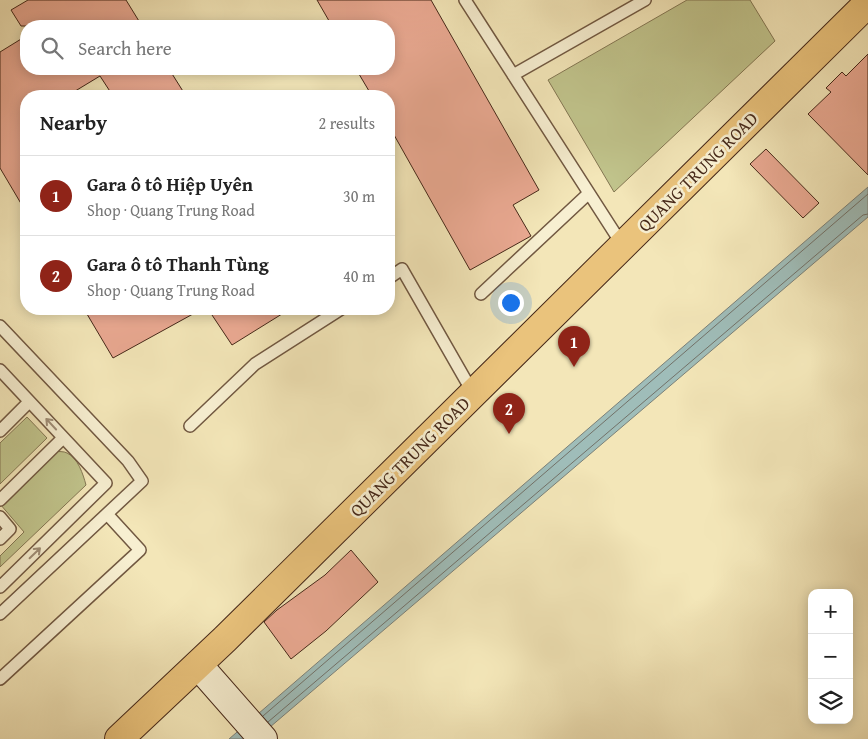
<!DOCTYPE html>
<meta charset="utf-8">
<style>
body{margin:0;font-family:"Gentium Book Plus",serif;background:#f6f6f6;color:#222}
.controls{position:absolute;right:15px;bottom:15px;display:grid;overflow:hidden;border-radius:10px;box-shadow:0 2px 12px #0003}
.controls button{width:45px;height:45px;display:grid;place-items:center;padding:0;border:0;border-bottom:1px solid #e0e0e0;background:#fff;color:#222;font:25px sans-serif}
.you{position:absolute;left:510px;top:302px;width:18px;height:18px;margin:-12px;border:4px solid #fff;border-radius:50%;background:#1a73e8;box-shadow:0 0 0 8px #1a73e833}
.badge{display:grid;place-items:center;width:32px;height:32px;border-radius:50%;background:#8f2418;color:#fff;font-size:16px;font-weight:700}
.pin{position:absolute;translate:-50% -41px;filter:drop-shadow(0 1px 2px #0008)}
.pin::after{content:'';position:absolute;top:26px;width:18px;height:15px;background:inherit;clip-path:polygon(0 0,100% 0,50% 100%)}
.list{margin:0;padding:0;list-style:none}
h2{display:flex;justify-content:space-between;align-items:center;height:65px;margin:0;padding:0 20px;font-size:21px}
h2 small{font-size:16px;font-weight:400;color:#767676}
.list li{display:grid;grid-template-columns:32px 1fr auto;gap:15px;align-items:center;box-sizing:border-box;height:80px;padding:0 20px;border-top:1px solid #e0e0e0}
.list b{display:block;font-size:19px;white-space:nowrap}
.list p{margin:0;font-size:16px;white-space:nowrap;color:#767676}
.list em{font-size:16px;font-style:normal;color:#767676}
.icon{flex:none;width:28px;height:28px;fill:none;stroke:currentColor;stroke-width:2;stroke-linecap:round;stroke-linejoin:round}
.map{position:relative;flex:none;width:868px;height:739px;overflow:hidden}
.search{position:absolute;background:#fff;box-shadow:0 2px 12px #0003;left:20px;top:20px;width:375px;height:55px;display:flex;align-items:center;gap:12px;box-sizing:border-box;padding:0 18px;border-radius:20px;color:#767676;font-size:19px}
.panel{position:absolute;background:#fff;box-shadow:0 2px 12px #0003;left:20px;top:90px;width:375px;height:225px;border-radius:20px}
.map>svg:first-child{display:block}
</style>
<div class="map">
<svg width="868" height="739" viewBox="0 0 868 739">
<rect width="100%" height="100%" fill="#f3e6b8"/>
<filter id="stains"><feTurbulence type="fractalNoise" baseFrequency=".004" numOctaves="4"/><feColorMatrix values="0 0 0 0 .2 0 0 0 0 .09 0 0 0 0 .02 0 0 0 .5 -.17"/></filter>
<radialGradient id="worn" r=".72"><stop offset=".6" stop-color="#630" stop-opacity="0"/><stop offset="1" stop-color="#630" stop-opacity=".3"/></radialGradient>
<path fill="#c0c38b" stroke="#837652" d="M 687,0 L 750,0 L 775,41 L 614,192 L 548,80 Z
M 27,417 L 47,438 L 0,484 L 0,443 Z
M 55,451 C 58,452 64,451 67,453 C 78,458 83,474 86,485 L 0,567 L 0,556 L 24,532 L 0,504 Z"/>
<path fill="#9fbdb9" stroke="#7b8179" d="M 868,187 L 868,217 L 256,739 L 229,739 Z"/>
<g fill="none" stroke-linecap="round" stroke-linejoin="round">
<path stroke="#727269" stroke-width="1" d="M 263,716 L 868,194
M 268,722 L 863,215 L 868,214"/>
</g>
<path fill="#eaa992" stroke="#462819" d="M 28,0 L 126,0 L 142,26 L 21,26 L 11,10 Z
M 317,0 L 431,0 L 539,190 L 513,205 L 531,236 L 470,270 L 389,126 L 389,96 L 372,96 L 356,69 L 389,69 L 389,26 L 332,26 Z
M 26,36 L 26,69 L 169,69 L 186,96 L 113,96 L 100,76 L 67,96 L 26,96 L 26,212 L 0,168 L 0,52 Z
M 868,54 L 868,175 L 808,114 L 831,92 L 826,88 L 842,72 L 846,76 Z
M 766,149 L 819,203 L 803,218 L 750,164 Z
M 84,309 L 202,309 L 113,358 Z
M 208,309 L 290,309 L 232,345 Z
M 351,550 L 378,582 L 326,631 L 291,659 L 264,622 L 277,610 L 325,575 Z"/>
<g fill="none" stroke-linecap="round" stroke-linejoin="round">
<g stroke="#715841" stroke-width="14">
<path id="lane" d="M 465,0 L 623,246
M 513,75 L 645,0
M 389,278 L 402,269 L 473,393
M 481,294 L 589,193
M 0,326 L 128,461 L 142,481 L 0,614
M 0,370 L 106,483 L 0,587
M 190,426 L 255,364 L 341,309
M 0,431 L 29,402
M 0,500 L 63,438
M 0,517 L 10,529 L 0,539
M 0,679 L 140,550 L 107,514"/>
</g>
<g stroke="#462819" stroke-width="30">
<path id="secondary" d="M 198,665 L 263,739"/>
</g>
<g stroke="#462819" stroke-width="30">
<path id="primary" d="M 119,739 L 225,639 L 868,3"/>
</g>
<use href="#lane" stroke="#f7efd1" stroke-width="11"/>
<use href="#secondary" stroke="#f7efd1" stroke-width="28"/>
<use href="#primary" stroke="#eac37c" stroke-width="28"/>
</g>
<defs><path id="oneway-shaft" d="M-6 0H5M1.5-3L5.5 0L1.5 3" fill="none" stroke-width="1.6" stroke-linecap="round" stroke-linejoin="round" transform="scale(1.25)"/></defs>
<g stroke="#9e8c75">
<use href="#oneway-shaft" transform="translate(51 424) rotate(-133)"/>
<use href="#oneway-shaft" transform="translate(35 553) rotate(-44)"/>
</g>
<g text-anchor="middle" stroke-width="5" stroke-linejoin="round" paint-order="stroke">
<g font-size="18" fill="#462819" stroke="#f7efd1">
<text transform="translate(698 172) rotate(-45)" y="6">QUANG TRUNG ROAD</text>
<text transform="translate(410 457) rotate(-45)" y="6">QUANG TRUNG ROAD</text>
</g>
</g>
<rect width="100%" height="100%" filter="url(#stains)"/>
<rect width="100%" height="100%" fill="url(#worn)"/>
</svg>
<div class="controls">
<button>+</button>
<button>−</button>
<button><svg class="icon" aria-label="layers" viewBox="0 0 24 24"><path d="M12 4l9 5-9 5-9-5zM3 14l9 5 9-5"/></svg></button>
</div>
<div class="you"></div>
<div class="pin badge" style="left:574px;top:367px">1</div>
<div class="pin badge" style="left:509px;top:434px">2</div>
<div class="search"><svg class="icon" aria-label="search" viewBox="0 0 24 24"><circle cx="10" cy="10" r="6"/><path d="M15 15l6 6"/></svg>Search here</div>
<section class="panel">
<h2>Nearby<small>2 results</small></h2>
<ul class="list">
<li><span class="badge">1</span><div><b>Gara ô tô Hiệp Uyên</b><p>Shop · Quang Trung Road</p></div><em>30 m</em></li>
<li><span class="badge">2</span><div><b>Gara ô tô Thanh Tùng</b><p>Shop · Quang Trung Road</p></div><em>40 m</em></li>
</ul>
</section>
</div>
